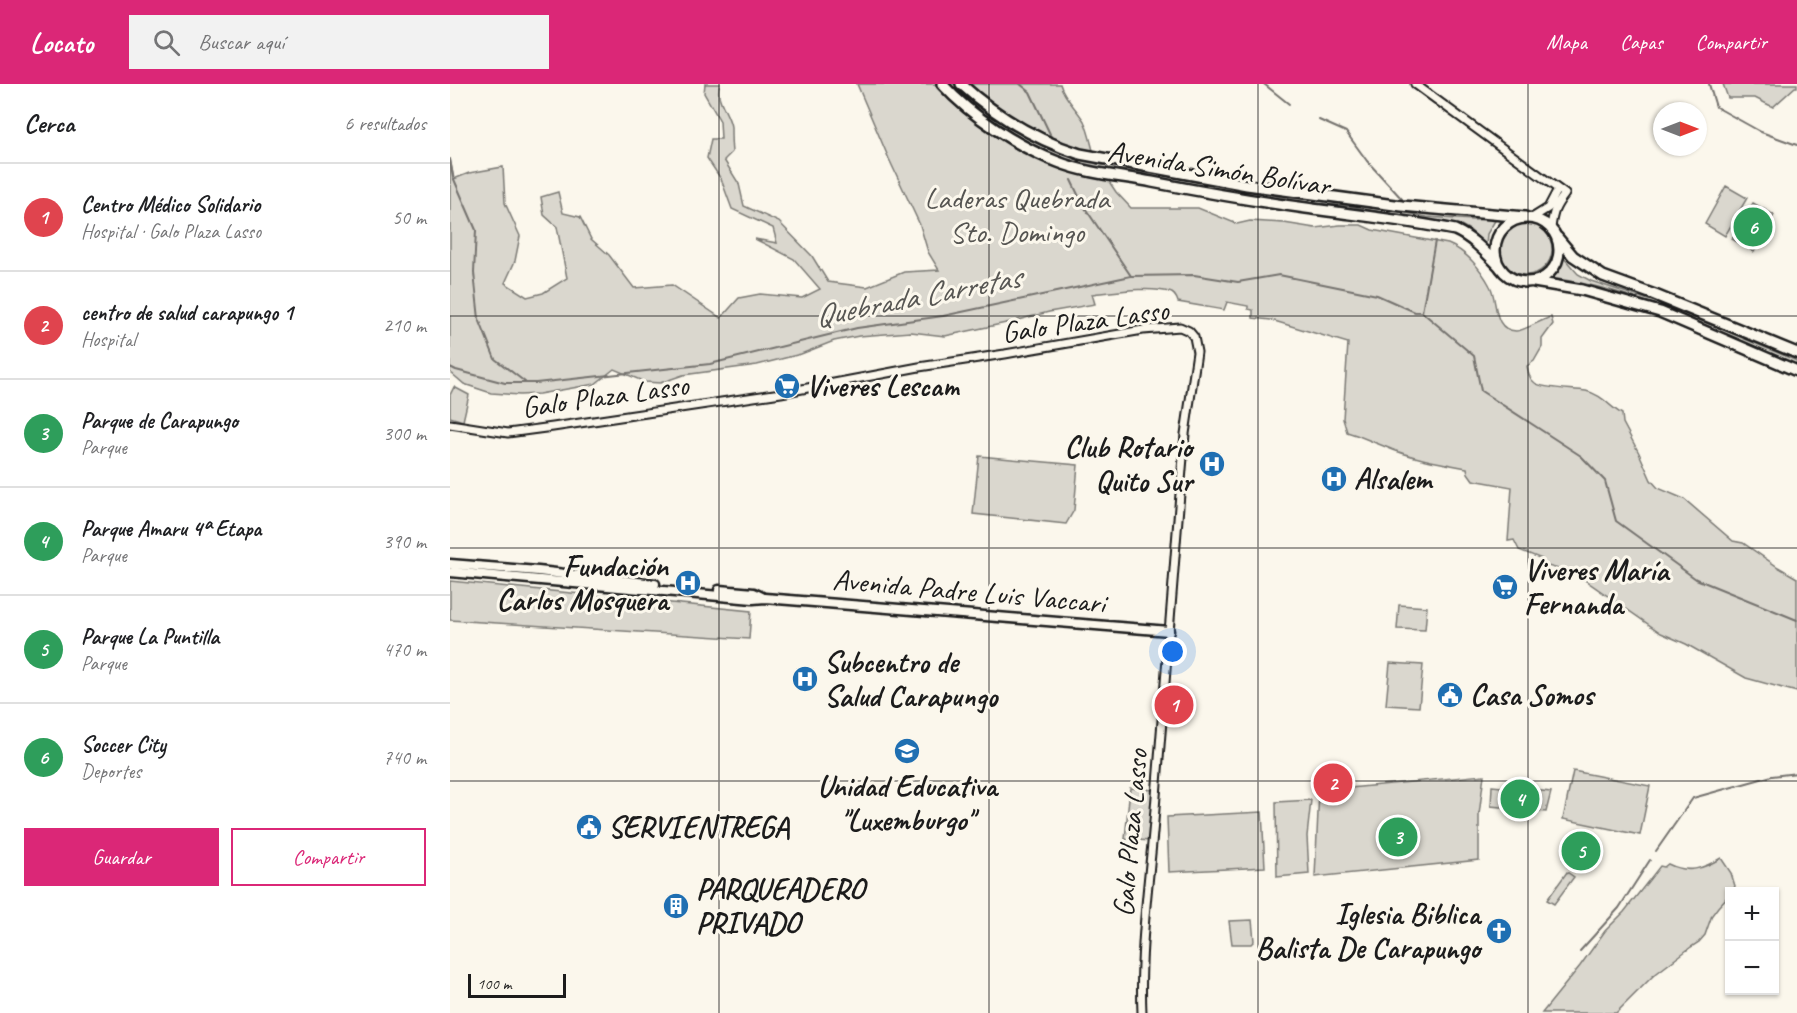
<!DOCTYPE html>
<html lang="es">
<meta charset="utf-8">
<style>
body{margin:0;font-family:Caveat,sans-serif;background:#f2f2f2;color:#202124}
.controls{position:absolute;right:18px;bottom:18px;display:grid;overflow:hidden;border-radius:0px;box-shadow:0 2px 4px #0004}
.controls button{width:54px;height:54px;display:grid;place-items:center;padding:0;border:0;border-bottom:2px solid #e0e0e0;background:#fff;color:#202124;font:30px sans-serif}
.compass{position:absolute;left:1203px;top:18px;width:54px;height:54px;border-radius:50%;background:#fff;box-shadow:0 2px 4px #0004;rotate:90deg}
.scale{position:absolute;left:18px;bottom:15px;width:98px;box-sizing:border-box;padding-left:6px;border:3px solid #1c1c1c;border-top:0;font-size:16px;line-height:21px;white-space:nowrap;color:#1c1c1c;-webkit-text-stroke:4px #fbf7ec;paint-order:stroke}
.you{position:absolute;left:723px;top:568px;width:21px;height:21px;margin:-15px;border:4px solid #fff;border-radius:50%;background:#1a73e8;box-shadow:0 0 0 9px #1a73e833}
.badge{display:grid;place-items:center;width:39px;height:39px;border-radius:50%;background:#db2777;color:#fff;font-size:20px;font-weight:700}
.pin{position:absolute;translate:-50% -50%;border:3px solid #fff;box-shadow:0 2px 6px #0006}
.list{margin:0;padding:0;list-style:none}
h2{display:flex;justify-content:space-between;align-items:center;height:78px;margin:0;padding:0 24px;font-size:26px}
h2 small{font-size:20px;font-weight:400;color:#757577}
.list li{display:grid;grid-template-columns:39px 1fr auto;gap:18px;align-items:center;box-sizing:border-box;height:108px;padding:0 24px;border-top:2px solid #e0e0e0}
.list b{display:block;font-size:22px;white-space:nowrap}
.list p{margin:0;font-size:20px;white-space:nowrap;color:#757577}
.list em{font-size:20px;font-style:normal;color:#757577}
.actions{display:flex;gap:12px;padding:18px 24px}
.actions a{flex:1;padding:14px 0;border:2px solid #db2777;border-radius:0px;text-align:center;font-size:21px;color:#db2777}
.actions .main{background:#db2777;color:#fff}
.icon{flex:none;width:33px;height:33px;fill:none;stroke:currentColor;stroke-width:2;stroke-linecap:round;stroke-linejoin:round}
.map{position:relative;flex:none;width:1347px;height:929px;overflow:hidden}
header{display:flex;align-items:center;gap:36px;box-sizing:border-box;height:84px;padding:0 30px;background:#db2777;color:#fff}
header strong{font-size:28px}
nav{display:flex;gap:33px;margin-inline-start:auto;font-size:21px}
.search{width:420px;height:54px;background:#f2f2f2;display:flex;align-items:center;gap:15px;box-sizing:border-box;padding:0 21px;border-radius:0px;color:#757577;font-size:22px}
main{display:flex}
aside{flex:1;background:#fff}
.map>svg:first-child{display:block}
</style>
<header>
<strong>Locato</strong>
<div class="search"><svg class="icon" aria-label="search" viewBox="0 0 24 24"><circle cx="10" cy="10" r="6"/><path d="M15 15l6 6"/></svg>Buscar aquí</div>
<nav><a>Mapa</a><a>Capas</a><a>Compartir</a></nav>
</header>
<main>
<aside>
<h2>Cerca<small>6 resultados</small></h2>
<ul class="list">
<li><span class="badge" style="background:#e0444e">1</span><div><b>Centro Médico Solidario</b><p>Hospital · Galo Plaza Lasso</p></div><em>50 m</em></li>
<li><span class="badge" style="background:#e0444e">2</span><div><b>centro de salud carapungo 1</b><p>Hospital</p></div><em>210 m</em></li>
<li><span class="badge" style="background:#2e9e5b">3</span><div><b>Parque de Carapungo</b><p>Parque</p></div><em>300 m</em></li>
<li><span class="badge" style="background:#2e9e5b">4</span><div><b>Parque Amaru 4ª Etapa</b><p>Parque</p></div><em>390 m</em></li>
<li><span class="badge" style="background:#2e9e5b">5</span><div><b>Parque La Puntilla</b><p>Parque</p></div><em>470 m</em></li>
<li><span class="badge" style="background:#2e9e5b">6</span><div><b>Soccer City</b><p>Deportes</p></div><em>740 m</em></li>
</ul>
<div class="actions"><a class="main">Guardar</a><a>Compartir</a></div>
</aside>
<div class="map">
<svg width="1347" height="929" viewBox="0 0 1347 929">
<rect width="100%" height="100%" fill="#fbf7ec"/>
<filter id="ink" filterUnits="userSpaceOnUse"><feTurbulence type="fractalNoise" baseFrequency=".0167" numOctaves="2"/><feDisplacementMap in="SourceGraphic" scale="12" xChannelSelector="R" yChannelSelector="G"/><feConvolveMatrix kernelMatrix="1 2 1 2 8 2 1 2 1" color-interpolation-filters="sRGB"/></filter>
<g filter="url(#ink)">
<path fill="#dad7ce" stroke="#7b7a75" stroke-width="1.5" d="M 255,0 L 270,0 C 264,15 279,28 281,43 C 281,51 281,59 282,68 L 274,76 L 289,100 L 294,122 L 329,138 L 362,172 L 378,198 L 417,203 L 454,188 L 489,186 L 478,168 L 470,141 L 439,75 L 407,0 L 610,0 C 614,14 626,24 634,37 C 640,50 642,66 647,80 L 692,86 L 836,114 L 879,117 L 917,121 L 977,133 L 1023,136 L 1046,135 L 1037,150 L 1036,162 L 1020,146 L 1011,141 L 960,134 L 899,122 L 825,116 L 678,87 L 650,84 L 666,108 L 681,124 L 748,124 L 787,140 L 800,137 L 834,139 L 865,144 L 890,141 L 911,141 L 922,146 L 998,160 C 1016,167 1031,185 1040,202 C 1048,216 1042,247 1066,247 C 1074,247 1091,236 1101,233 L 1103,240 L 1092,255 L 1092,263 L 1084,277 L 1077,282 C 1078,288 1079,295 1085,299 C 1092,305 1125,305 1136,307 C 1151,310 1160,323 1172,330 L 1173,339 L 1189,369 L 1201,396 L 1208,404 L 1234,415 L 1283,457 L 1293,459 L 1328,483 L 1347,494 L 1347,608 L 1296,594 L 1236,560 L 1211,549 L 1126,490 L 1094,481 L 1092,475 L 1069,466 L 1064,456 L 1058,457 L 1062,403 L 1023,396 L 1018,389 L 1017,384 C 990,379 961,374 936,363 C 922,358 911,352 897,348 L 893,335 L 898,259 L 821,236 L 803,234 L 803,226 L 798,225 L 798,222 L 777,218 L 774,226 L 728,218 C 726,212 724,209 719,208 C 699,202 663,208 642,210 L 645,220 L 599,228 L 556,239 L 495,252 L 461,248 L 409,252 L 384,257 L 351,270 L 307,281 L 233,291 L 210,299 L 195,298 L 164,285 L 145,300 L 89,310 L 70,311 L 41,309 L 14,300 L 0,288 L 0,75 L 4,95 L 19,89 L 53,83 L 55,119 L 70,152 L 65,177 L 55,199 L 77,213 L 93,209 L 117,194 L 107,143 L 94,131 L 91,113 L 108,108 L 113,129 L 130,133 L 141,155 L 159,171 L 184,204 L 222,201 L 271,234 L 289,214 L 310,210 L 352,214 L 370,205 L 344,175 L 305,155 L 327,159 L 323,144 L 282,125 L 271,95 L 257,74 L 261,55 L 271,55 L 270,37 L 254,9 Z
M 1273,0 L 1347,0 L 1347,3 L 1345,3 L 1323,23 L 1305,14 L 1278,14 Z
M 1276,102 L 1297,114 L 1275,152 L 1255,140 Z
M 1303,119 L 1324,131 L 1304,168 L 1282,155 Z
M1050 165a26 26 0 1 1 52 0a26 26 0 1 1-52 0Z
M 1113,173 L 1128,190 L 1141,197 L 1214,221 L 1347,277 L 1347,282 C 1266,248 1189,205 1101,194 L 1109,184 Z
M 4,303 L 19,311 L 13,337 L 0,333 L 0,311 Z
M 529,372 L 628,381 L 624,426 L 616,440 L 523,430 Z
M 0,497 L 301,527 L 299,555 L 0,536 Z
M 949,521 L 977,523 L 975,546 L 947,545 Z
M 940,579 L 973,581 L 969,623 L 936,621 Z
M 1123,687 L 1200,702 L 1190,751 L 1113,735 Z
M 1034,691 L 1029,731 L 1029,776 L 865,793 L 869,707 Z
M 1042,702 L 1101,708 L 1096,728 L 1041,722 Z
M 680,704 L 704,706 L 700,757 L 675,755 Z
M 861,716 L 857,752 L 859,790 L 827,793 L 826,718 Z
M 812,728 L 815,783 L 719,788 L 717,733 Z
M 1126,754 L 1151,759 L 1127,787 L 1113,775 Z
M 1271,774 L 1281,789 L 1285,802 L 1283,807 L 1280,808 L 1279,811 L 1268,823 L 1262,831 L 1255,851 L 1249,858 L 1241,863 L 1203,892 L 1166,929 L 1092,929 L 1130,882 L 1155,847 L 1174,828 L 1210,782 L 1214,783 L 1218,780 C 1238,790 1253,785 1271,774 Z
M 1117,788 L 1124,793 L 1104,820 L 1097,816 Z
M 802,836 L 804,857 L 801,860 L 782,860 L 779,837 Z"/>
<g fill="none" stroke-linecap="round" stroke-linejoin="round">
<path stroke="#74726e" stroke-width="2" d="M 570,0 L 580,8 L 600,50
M 814,0 L 839,20
M 1259,0 L 1266,23 L 1311,48 L 1347,61
M 869,36 L 896,48 L 917,77 L 952,115
M 0,75 L 3,93 L 26,146 L 24,189 L 29,235 L 45,275 L 75,298
M 621,96 L 633,121 L 681,192
M 972,228 L 985,157
M 0,283 L 6,286 L 55,299 L 86,299 L 260,280 L 407,244 L 493,232 L 681,192 L 744,191 L 788,198 L 829,191 L 927,211 L 965,228 L 972,228 L 1024,272 L 1031,307 L 1131,372 L 1155,397 L 1166,437 L 1246,495 L 1347,536
M 1206,767 L 1243,714 L 1322,692 L 1347,689
M 1130,867 L 1169,824 L 1200,776"/>
<g stroke="#1c1c1c" stroke-width="11">
<path id="minor" d="M 965,0 L 1115,110 C 1105,123 1103,128 1101,144
M 1082,134 L 1098,124 L 1108,105
M 0,340 L 58,349 L 103,343 L 331,309 L 469,283 L 555,270 L 693,246 L 730,243 L 739,247 L 744,253 L 747,268 L 735,350 L 731,397 C 723,506 714,615 705,725 C 700,792 689,861 692,929"/>
</g>
<g stroke="#1c1c1c" stroke-width="13">
<path id="major" d="M 0,480 L 88,487 L 205,500
M 0,488 L 303,515 L 315,514 L 719,547
M 269,506 L 304,509 L 312,513"/>
</g>
<g stroke="#1c1c1c" stroke-width="14">
<path id="highway" d="M 492,0 C 521,32 568,63 608,78 C 638,90 671,92 702,98 C 753,108 804,117 856,124 C 905,131 955,136 1005,146 C 1023,154 1036,169 1050,183
M 511,0 C 545,31 586,56 630,70 L 797,101 L 952,122 L 1075,133
M1045 166a32 32 0 1 1 64 0a32 32 0 1 1-64 0Z
M 1107,153 L 1123,172 L 1153,192 L 1205,211 L 1347,269
M 1084,198 L 1132,206 L 1210,228 L 1347,287"/>
</g>
<use href="#minor" stroke="#fbf7ec" stroke-width="7"/>
<use href="#major" stroke="#fbf7ec" stroke-width="8"/>
<use href="#highway" stroke="#fbf7ec" stroke-width="9"/>
</g>
</g>
<path fill="none" stroke="#1c1c1c" stroke-width="1.5" stroke-opacity="0.55" d="M 269,0 L 269,929M 539,0 L 539,929M 808,0 L 808,929M 1078,0 L 1078,929M 0,232 L 1347,232M 0,464 L 1347,464M 0,697 L 1347,697"/>
<defs>
<g id="supermarket-disc" transform="scale(1.35)"><circle r="9.5" fill="#1f6fb2" stroke="#fbf7ec"/><path d="M-6-5.5h2.5l.6 2H6L4.5 2H-2.5L-4.4-4H-6ZM-1.5 3.2a1.3 1.3 0 1 0 .1 0ZM3 3.2a1.3 1.3 0 1 0 .1 0Z" fill="#fff"/></g>
<g id="hospital-disc" transform="scale(1.35)"><circle r="9.5" fill="#1f6fb2" stroke="#fbf7ec"/><path d="M-5-5h3v3.5h4V-5h3V5h-3V1.5h-4V5h-3Z" fill="#fff"/></g>
<g id="civic-disc" transform="scale(1.35)"><circle r="9.5" fill="#1f6fb2" stroke="#fbf7ec"/><path d="M-.6-6.5H3V-4.5H.6V-3L4-1V1h2V6H-6V1h2V-1L-.6-3ZM-1.2 2.5V6h2.4V2.5Z" fill="#fff"/></g>
<g id="school-disc" transform="scale(1.35)"><circle r="9.5" fill="#1f6fb2" stroke="#fbf7ec"/><path d="M0-5L7-2L0 1L-7-2ZM-4 1L0 2.5L4 1V4Q0 6-4 4Z" fill="#fff"/></g>
<g id="building-disc" transform="scale(1.35)"><circle r="9.5" fill="#1f6fb2" stroke="#fbf7ec"/><path d="M-4-6H4V6H1V3H-1V6H-4ZM-2.5-4.3h1.7v1.8h-1.7ZM.8-4.3h1.7v1.8H.8ZM-2.5-1h1.7V.8h-1.7ZM.8-1h1.7V.8H.8Z" fill="#fff"/></g>
<g id="church-disc" transform="scale(1.35)"><circle r="9.5" fill="#1f6fb2" stroke="#fbf7ec"/><path d="M-1.2-6h2.4v3.5h3.3v2.4h-3.3V6h-2.4V-.1h-3.3v-2.4h3.3Z" fill="#fff"/></g>
</defs>
<g fill-rule="evenodd">
<use href="#supermarket-disc" x="337" y="302"/>
<use href="#hospital-disc" x="762" y="380"/>
<use href="#hospital-disc" x="884" y="395"/>
<use href="#hospital-disc" x="238" y="499"/>
<use href="#supermarket-disc" x="1055" y="503"/>
<use href="#hospital-disc" x="355" y="595"/>
<use href="#civic-disc" x="1000" y="611"/>
<use href="#school-disc" x="457" y="667"/>
<use href="#civic-disc" x="139" y="743"/>
<use href="#building-disc" x="226" y="822"/>
<use href="#church-disc" x="1049" y="847"/>
</g>
<g text-anchor="middle" stroke-width="6" stroke-linejoin="round" paint-order="stroke">
<g font-size="30" fill="#1c1c1c" stroke="#fbf7ec">
<text transform="translate(769 84) rotate(9)" y="10">Avenida Simón Bolívar</text>
<text transform="translate(635 237) rotate(-8)" y="10">Galo Plaza Lasso</text>
<text transform="translate(155 312) rotate(-8)" y="10">Galo Plaza Lasso</text>
<text transform="translate(519 507) rotate(5)" y="10">Avenida Padre Luis Vaccari</text>
<text transform="translate(680 749) rotate(-85)" y="10">Galo Plaza Lasso</text>
</g>
<g font-size="30" fill="#555451" stroke="#fbf7ec">
<text x="567" y="124">Laderas Quebrada<tspan x="567" dy="34">Sto. Domingo</tspan></text>
</g>
<g font-size="30" font-weight="bold" fill="#1c1c1c" stroke="#fbf7ec" text-anchor="start">
<text x="356" y="312">Viveres Lescam</text>
<text x="742" y="373" text-anchor="end">Club Rotario<tspan x="742" dy="34">Quito Sur</tspan></text>
<text x="904" y="405">Alsalem</text>
<text x="218" y="492" text-anchor="end">Fundación<tspan x="218" dy="34">Carlos Mosquera</tspan></text>
<text x="1074" y="496">Viveres María<tspan x="1074" dy="34">Fernanda</tspan></text>
<text x="374" y="588">Subcentro de<tspan x="374" dy="34">Salud Carapungo</tspan></text>
<text x="1020" y="621">Casa Somos</text>
<text x="457" y="712" text-anchor="middle">Unidad Educativa<tspan x="457" dy="34">"Luxemburgo"</tspan></text>
<text x="158" y="753">SERVIENTREGA</text>
<text x="246" y="815">PARQUEADERO<tspan x="246" dy="34">PRIVADO</tspan></text>
<text x="1030" y="840" text-anchor="end">Iglesia Biblica<tspan x="1030" dy="34">Balista De Carapungo</tspan></text>
</g>
<g font-size="32" font-style="italic" fill="#575653" stroke="#fbf7ec">
<text transform="translate(467 212) rotate(-11)" y="11">Quebrada Carretas</text>
</g>
</g>
</svg>
<div class="controls">
<button>+</button>
<button>−</button>
</div>
<svg class="compass" viewBox="-18 -18 36 36"><path d="M0-13l5 13h-10z" fill="#e53935"/><path d="M0 13l5-13h-10z" fill="#757577"/></svg>
<div class="scale">100 m</div>
<div class="you"></div>
<div class="pin badge" style="left:724px;top:621px;background:#e0444e">1</div>
<div class="pin badge" style="left:883px;top:699px;background:#e0444e">2</div>
<div class="pin badge" style="left:948px;top:753px;background:#2e9e5b">3</div>
<div class="pin badge" style="left:1070px;top:715px;background:#2e9e5b">4</div>
<div class="pin badge" style="left:1131px;top:767px;background:#2e9e5b">5</div>
<div class="pin badge" style="left:1303px;top:143px;background:#2e9e5b">6</div>
</div>
</main>
